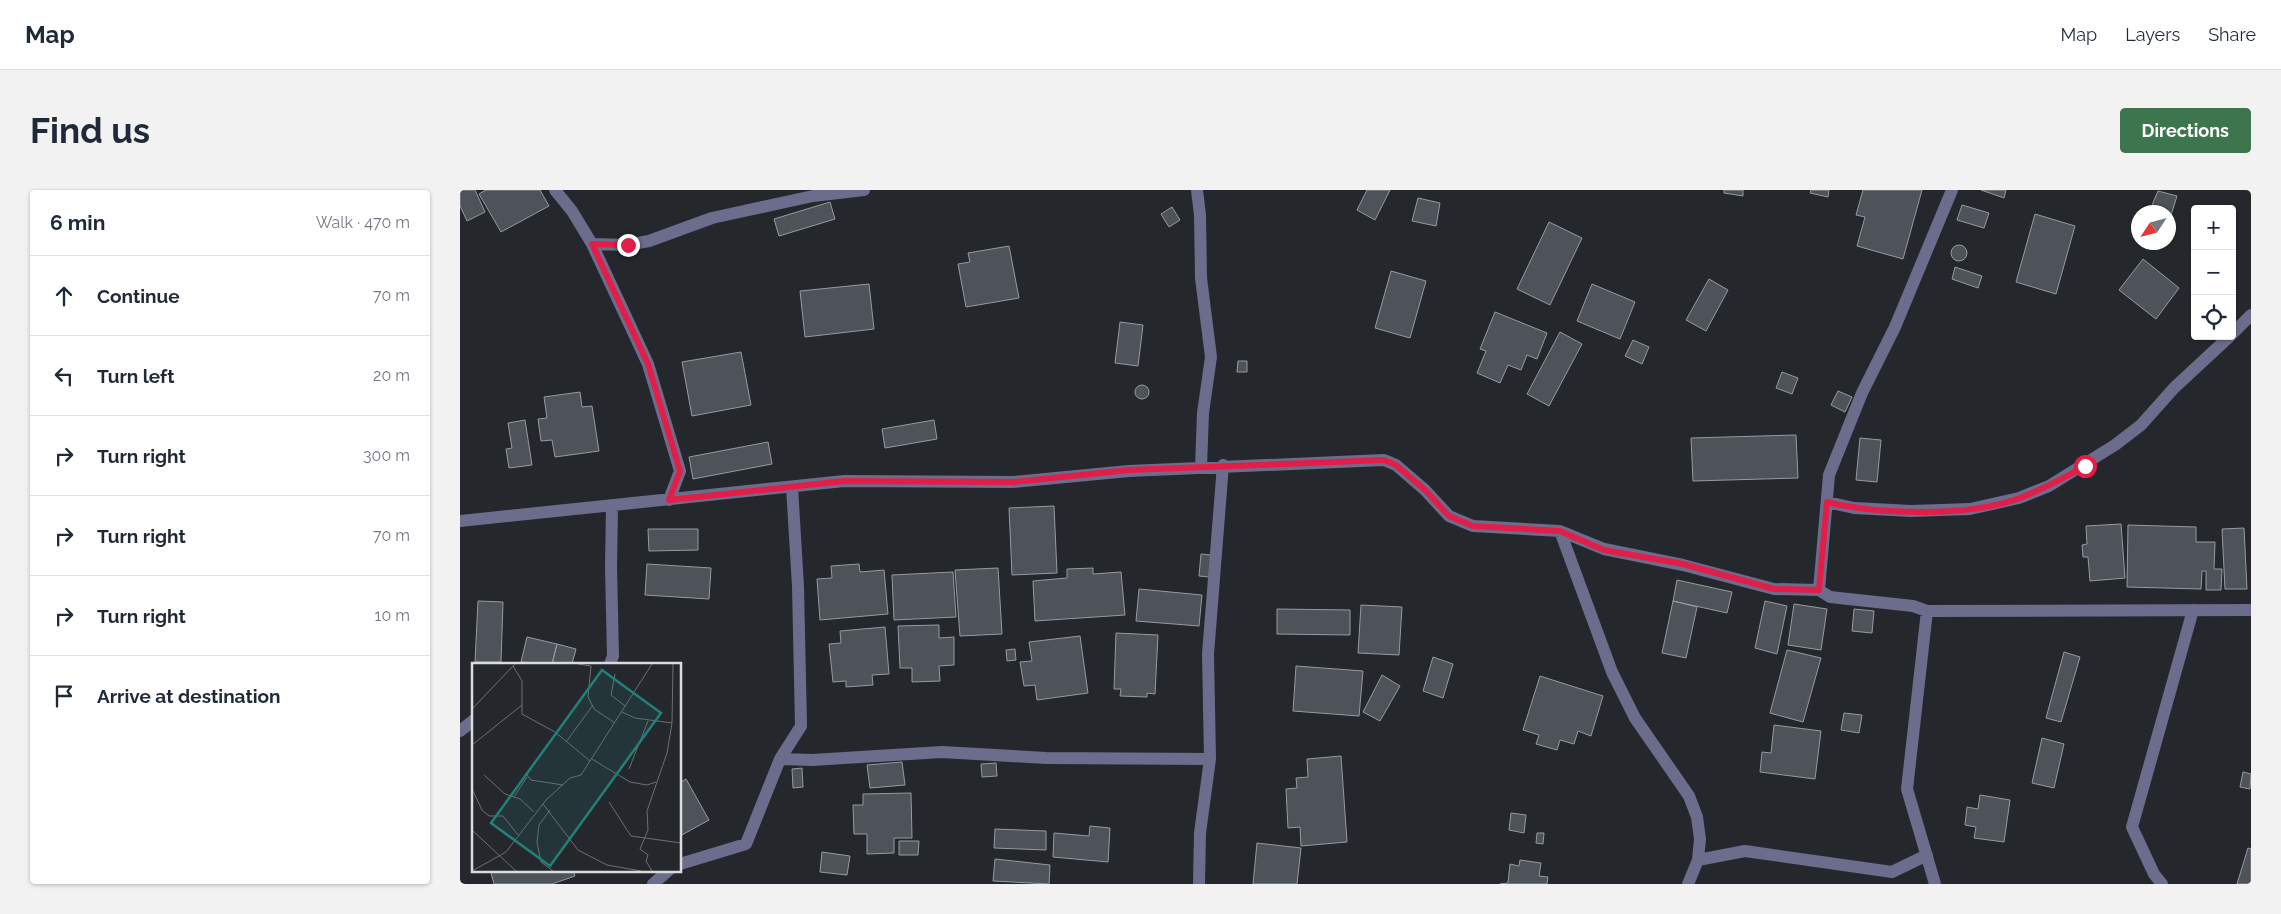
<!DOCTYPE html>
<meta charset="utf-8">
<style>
body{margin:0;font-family:Raleway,sans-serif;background:#f2f2f3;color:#1f2937}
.controls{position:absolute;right:15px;top:15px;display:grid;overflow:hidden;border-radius:5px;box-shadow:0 1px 4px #0004}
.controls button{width:45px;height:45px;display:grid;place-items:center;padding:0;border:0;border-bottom:1px solid #e0e1e3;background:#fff;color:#1f2937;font:25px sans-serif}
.compass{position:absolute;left:1671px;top:15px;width:45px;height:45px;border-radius:50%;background:#fff;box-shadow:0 1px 4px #0004;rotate:234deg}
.stop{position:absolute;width:15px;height:15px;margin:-11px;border:4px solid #e11d48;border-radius:50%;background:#fff}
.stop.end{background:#e11d48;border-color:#fff;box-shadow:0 1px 5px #0008}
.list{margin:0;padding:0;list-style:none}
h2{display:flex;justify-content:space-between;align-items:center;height:65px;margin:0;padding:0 20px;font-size:21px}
h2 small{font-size:16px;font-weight:400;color:#747a83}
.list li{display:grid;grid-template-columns:32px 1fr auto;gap:15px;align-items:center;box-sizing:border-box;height:80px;padding:0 20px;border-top:1px solid #e0e1e3}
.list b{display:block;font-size:19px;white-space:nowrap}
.list em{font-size:16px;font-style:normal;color:#747a83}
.icon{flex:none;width:28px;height:28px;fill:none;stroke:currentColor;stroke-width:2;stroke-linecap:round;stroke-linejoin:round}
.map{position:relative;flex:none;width:1791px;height:694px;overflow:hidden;border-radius:5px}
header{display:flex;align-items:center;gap:30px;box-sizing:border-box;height:70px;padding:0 25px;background:#fff;border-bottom:1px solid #e0e1e3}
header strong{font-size:24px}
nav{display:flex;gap:28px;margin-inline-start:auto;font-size:18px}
.intro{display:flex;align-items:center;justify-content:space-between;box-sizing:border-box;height:120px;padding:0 30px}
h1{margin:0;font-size:35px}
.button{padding:12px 22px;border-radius:5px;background:#3d764e;color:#fff;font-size:18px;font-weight:700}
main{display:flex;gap:30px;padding:0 30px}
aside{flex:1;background:#fff;border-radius:5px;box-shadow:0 1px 4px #0004}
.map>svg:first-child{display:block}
</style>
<header>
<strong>Map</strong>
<nav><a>Map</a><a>Layers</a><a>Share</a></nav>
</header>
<div class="intro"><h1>Find us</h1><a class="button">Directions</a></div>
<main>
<aside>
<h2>6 min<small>Walk · 470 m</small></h2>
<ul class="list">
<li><svg class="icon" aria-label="ahead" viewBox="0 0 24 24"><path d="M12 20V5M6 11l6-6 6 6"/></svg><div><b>Continue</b></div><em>70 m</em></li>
<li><svg class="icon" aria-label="left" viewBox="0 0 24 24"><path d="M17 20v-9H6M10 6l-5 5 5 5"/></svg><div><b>Turn left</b></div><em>20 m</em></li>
<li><svg class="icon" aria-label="right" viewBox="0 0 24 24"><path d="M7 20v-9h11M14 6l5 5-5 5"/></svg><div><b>Turn right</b></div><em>300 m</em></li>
<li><svg class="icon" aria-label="right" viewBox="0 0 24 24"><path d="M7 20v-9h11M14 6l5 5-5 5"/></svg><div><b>Turn right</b></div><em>70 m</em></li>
<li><svg class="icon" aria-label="right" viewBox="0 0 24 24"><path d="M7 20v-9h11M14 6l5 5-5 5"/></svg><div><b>Turn right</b></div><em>10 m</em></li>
<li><svg class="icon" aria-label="arrive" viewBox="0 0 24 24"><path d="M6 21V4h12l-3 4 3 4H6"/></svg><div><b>Arrive at destination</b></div></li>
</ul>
</aside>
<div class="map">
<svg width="1791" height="694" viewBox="0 0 1791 694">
<rect width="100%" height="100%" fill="#24282d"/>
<path fill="#4d5358" stroke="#959ba1" d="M 0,0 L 15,0 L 25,22 L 7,31 L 0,16 Z
M 26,0 L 80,0 L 89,16 L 41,42 L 19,4 Z
M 907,0 L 930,0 L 915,30 L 897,20 Z
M 1264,0 L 1283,0 L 1283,6 L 1264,3 Z
M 1351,0 L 1369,0 L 1368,7 L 1350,3 Z
M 1403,0 L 1462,0 L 1443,69 L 1397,56 L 1405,27 L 1396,25 Z
M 1521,0 L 1546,0 L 1544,8 Z
M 1698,1 L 1717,6 L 1708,35 L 1708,22 L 1689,22 Z
M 958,8 L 980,13 L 976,36 L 952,31 Z
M 370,12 L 375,29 L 319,46 L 314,29 Z
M 1502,15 L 1529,23 L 1524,38 L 1497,30 Z
M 712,17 L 720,30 L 709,37 L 701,24 Z
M 1575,24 L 1615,36 L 1596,104 L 1556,92 Z
M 1089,32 L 1122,48 L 1090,115 L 1057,99 Z
M1491 63a8 8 0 1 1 16 0a8 8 0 1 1-16 0Z
M 549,56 L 559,108 L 506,117 L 498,74 L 510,72 L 508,63 Z
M 1683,69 L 1719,98 L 1696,129 L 1659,100 Z
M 1495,77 L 1522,86 L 1518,98 L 1492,89 Z
M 931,81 L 966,91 L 950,148 L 915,138 Z
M 1249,89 L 1268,100 L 1246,141 L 1226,130 Z
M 409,94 L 414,139 L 345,147 L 340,101 Z
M 1132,94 L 1175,112 L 1160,149 L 1117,131 Z
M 1035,122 L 1087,143 L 1077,169 L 1067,165 L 1061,180 L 1048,175 L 1040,193 L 1017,183 L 1026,161 L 1020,159 Z
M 660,132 L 683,135 L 678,176 L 655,173 Z
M 1100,142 L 1122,154 L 1089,216 L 1067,204 Z
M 1173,150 L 1189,157 L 1182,174 L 1165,166 Z
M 281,162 L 291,215 L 232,226 L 222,172 Z
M 778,171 L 787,171 L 787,182 L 777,182 Z
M 1322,182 L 1338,188 L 1332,204 L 1316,198 Z
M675 202a7 7 0 1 1 14 0a7 7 0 1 1-14 0Z
M 1378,201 L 1392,207 L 1385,222 L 1371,215 Z
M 120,202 L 122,217 L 132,216 L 139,261 L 95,267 L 92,250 L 81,251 L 78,229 L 87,228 L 84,207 Z
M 65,230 L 72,275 L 49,278 L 46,259 L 52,258 L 48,233 Z
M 474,230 L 477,249 L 425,258 L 422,239 Z
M 1336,245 L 1338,288 L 1233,291 L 1231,248 Z
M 1400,248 L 1421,250 L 1417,292 L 1396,290 Z
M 308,252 L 312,274 L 233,289 L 229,267 Z
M 594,316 L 597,383 L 552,385 L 549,318 Z
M 1661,334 L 1665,388 L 1630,391 L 1628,367 L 1623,367 L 1622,355 L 1627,354 L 1626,336 Z
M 1668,335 L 1736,337 L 1736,352 L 1755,352 L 1754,379 L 1762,379 L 1761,400 L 1746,400 L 1746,381 L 1742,381 L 1741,399 L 1667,397 Z
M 1784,338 L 1787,399 L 1765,399 L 1762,339 Z
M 188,339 L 238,339 L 238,360 L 189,361 Z
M 741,364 L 751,365 L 749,387 L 739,386 Z
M 187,374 L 251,378 L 249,409 L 185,405 Z
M 399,374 L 400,382 L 424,380 L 428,424 L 360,430 L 357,389 L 372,388 L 371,376 Z
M 538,378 L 542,444 L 500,446 L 495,380 Z
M 633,378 L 633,384 L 661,382 L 665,425 L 575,431 L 573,391 L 607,388 L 607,379 Z
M 493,382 L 496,427 L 434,430 L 432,385 Z
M 1217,390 L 1272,402 L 1267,423 L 1213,411 Z
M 679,399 L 742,405 L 739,436 L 676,431 Z
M 18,411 L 43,412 L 41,472 L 15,472 Z
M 1213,411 L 1237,417 L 1226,468 L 1202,463 Z
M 1305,411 L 1327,416 L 1317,464 L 1295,458 Z
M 1334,414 L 1367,419 L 1361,460 L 1328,455 Z
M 901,415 L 942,417 L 939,465 L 898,463 Z
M 817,419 L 890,420 L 890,445 L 817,444 Z
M 1394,419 L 1414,421 L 1412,443 L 1392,441 Z
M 479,435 L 479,448 L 494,447 L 494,475 L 479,476 L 480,491 L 452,492 L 452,478 L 440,478 L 438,436 Z
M 425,437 L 429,484 L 412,485 L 413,495 L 386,497 L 386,491 L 373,492 L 369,454 L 381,453 L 380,441 Z
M 656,443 L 698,445 L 695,504 L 687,503 L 687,507 L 660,506 L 661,499 L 654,499 Z
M 620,446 L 628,503 L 577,510 L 575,495 L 564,496 L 560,472 L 572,471 L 569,452 Z
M 67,447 L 97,454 L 92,474 L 61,472 Z
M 97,454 L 116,459 L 112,474 L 92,474 Z
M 555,459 L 556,470 L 547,471 L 546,460 Z
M 1327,460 L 1361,468 L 1343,532 L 1310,523 Z
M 1604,462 L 1620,467 L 1601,532 L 1586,528 Z
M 973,467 L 993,474 L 983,508 L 963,501 Z
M 836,476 L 903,481 L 899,526 L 833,521 Z
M 922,485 L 940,496 L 920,531 L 903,522 Z
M 1080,486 L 1143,506 L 1131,546 L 1118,541 L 1114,554 L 1100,550 L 1097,560 L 1076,554 L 1079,545 L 1063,540 Z
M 1384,523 L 1402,525 L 1399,543 L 1381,540 Z
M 1314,535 L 1361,541 L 1355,589 L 1300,582 L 1302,562 L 1311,563 Z
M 1582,548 L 1604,554 L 1594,598 L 1572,593 Z
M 881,566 L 887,652 L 841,656 L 840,637 L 828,638 L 826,599 L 837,598 L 836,588 L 848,587 L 847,569 Z
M 442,572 L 445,595 L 410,598 L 407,575 Z
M 536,573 L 537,586 L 522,587 L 521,574 Z
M 342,578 L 343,597 L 333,598 L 332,579 Z
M 1783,582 L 1791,584 L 1790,599 L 1780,597 Z
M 226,589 L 249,630 L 220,646 L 220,593 Z
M 451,603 L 452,648 L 434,648 L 434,663 L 407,664 L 407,644 L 394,644 L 393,615 L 403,615 L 403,604 Z
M 1520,605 L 1550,610 L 1544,652 L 1514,648 L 1516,637 L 1505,635 L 1507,617 L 1518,619 Z
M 1051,623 L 1066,625 L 1064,643 L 1049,640 Z
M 630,636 L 650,638 L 648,672 L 593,667 L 594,643 L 629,646 Z
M 535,639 L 586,641 L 586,660 L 534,658 Z
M 1077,643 L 1084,643 L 1083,654 L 1076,653 Z
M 439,651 L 459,651 L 458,665 L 439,665 Z
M 797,653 L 841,658 L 837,694 L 793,694 Z
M 1788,658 L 1791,659 L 1791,694 L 1777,694 Z
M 362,662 L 390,666 L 387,685 L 360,682 Z
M 535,669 L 590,675 L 589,694 L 533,691 Z
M 1060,670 L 1081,673 L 1079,686 L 1088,687 L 1087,694 L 1040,694 L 1048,693 L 1050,674 L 1059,676 Z
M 40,680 L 113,680 L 115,686 L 92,694 L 34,694 L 31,683 Z"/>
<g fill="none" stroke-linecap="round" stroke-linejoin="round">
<path stroke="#6c6c8c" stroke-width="12" d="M 95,0 L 112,21 L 132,54 L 188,174 L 220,281 L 209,310
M 737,0 L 740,25 L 741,88 L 751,167 L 743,223 L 741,277
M 132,54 L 167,55 L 189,51 L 252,28 L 353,6 L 404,0
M 1772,144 L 1791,125
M 1367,312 L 1394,318 L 1451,321 L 1510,319 L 1559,308 L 1589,296 L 1655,255 L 1681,235 L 1714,198 L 1770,146
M 0,331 L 384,291 L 553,292 L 669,281 L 924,270 L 936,275 L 965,300 L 989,326 L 1013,336 L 1100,341 L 1144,359 L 1223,375 L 1314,399 L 1359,400 L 1370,407 L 1453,416 L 1467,421 L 1791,420
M 1100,341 L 1152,482 L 1175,528 L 1229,606 L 1237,627 L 1240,649 L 1238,670 L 1228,694
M 1359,400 L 1369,285 L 1402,203 L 1435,137 L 1492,0
M 1467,421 L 1447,599 L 1475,694
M 150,474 L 153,466 L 151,377 L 152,316
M 0,541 L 14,530
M 320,569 L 352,570 L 482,562 L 586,568 L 750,569
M 1238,670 L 1285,661 L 1432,682 L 1467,665
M 220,674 L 286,654 L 320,569 L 341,536 L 338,396 L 332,297
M 193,694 L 209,680
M 739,694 L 740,643 L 750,569 L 748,464 L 763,275
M 1702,694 L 1694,684 L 1672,637 L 1733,420"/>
</g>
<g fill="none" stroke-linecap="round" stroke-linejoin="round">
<path stroke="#e11d48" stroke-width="6" d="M 168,55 L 132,54 L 188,174 L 220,281 L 209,310 L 384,291 L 554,292 L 669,280 L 924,270 L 936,275 L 965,300 L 989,326 L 1013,336 L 1100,341 L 1144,360 L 1223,374 L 1314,399 L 1359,400 L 1367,312 C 1420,325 1508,327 1560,308 C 1583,299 1604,288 1625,276"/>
</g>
<g transform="translate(12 473)">
<rect width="209" height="209" fill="#24282d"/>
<path fill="none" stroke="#6c7074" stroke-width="1" d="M 106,1 L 119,3 L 116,34 L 122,46 L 143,60M 41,3 L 50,18 L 50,51 L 83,69 L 118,98M 143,11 L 139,32 L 153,43M 0,46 L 43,1M 150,49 L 163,55 L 200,60 L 195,90 L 175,148 L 176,167 L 168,186 L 176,192 L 174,198 L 180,208M 200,60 L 201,1M 94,79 L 121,42M 0,82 L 50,42M 120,96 L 158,119 L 175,122 L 184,119M 157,106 L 176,58M 53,110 L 59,117 L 91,122M 12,112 L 33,131 L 48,136 L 62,149M 0,126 L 10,147 L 17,153 L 31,153 L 46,172M 42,134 L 55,114M 137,139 L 159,173 L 209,180M 71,141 L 106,187 L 135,202 L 169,208M 78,147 L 67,162 L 65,179 L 69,199 L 81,208M 0,167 L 44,208M 0,208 L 34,189 L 74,137 L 98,115 L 109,112 L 180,1"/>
<path fill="#238079" fill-opacity="0.15" stroke="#238079" stroke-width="2.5" d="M 130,7 L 189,50 L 78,203 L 19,160 Z"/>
<rect width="209" height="209" fill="none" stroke="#d9dcdf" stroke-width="2.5"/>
</g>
</svg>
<div class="controls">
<button>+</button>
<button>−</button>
<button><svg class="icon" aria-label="locate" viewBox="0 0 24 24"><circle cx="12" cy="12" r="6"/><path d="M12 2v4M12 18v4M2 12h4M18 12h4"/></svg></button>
</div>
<svg class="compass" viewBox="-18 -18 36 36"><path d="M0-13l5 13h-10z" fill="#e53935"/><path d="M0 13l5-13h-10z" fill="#747a83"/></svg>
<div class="stop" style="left:1625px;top:276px"></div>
<div class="stop end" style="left:168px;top:55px"></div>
</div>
</main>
